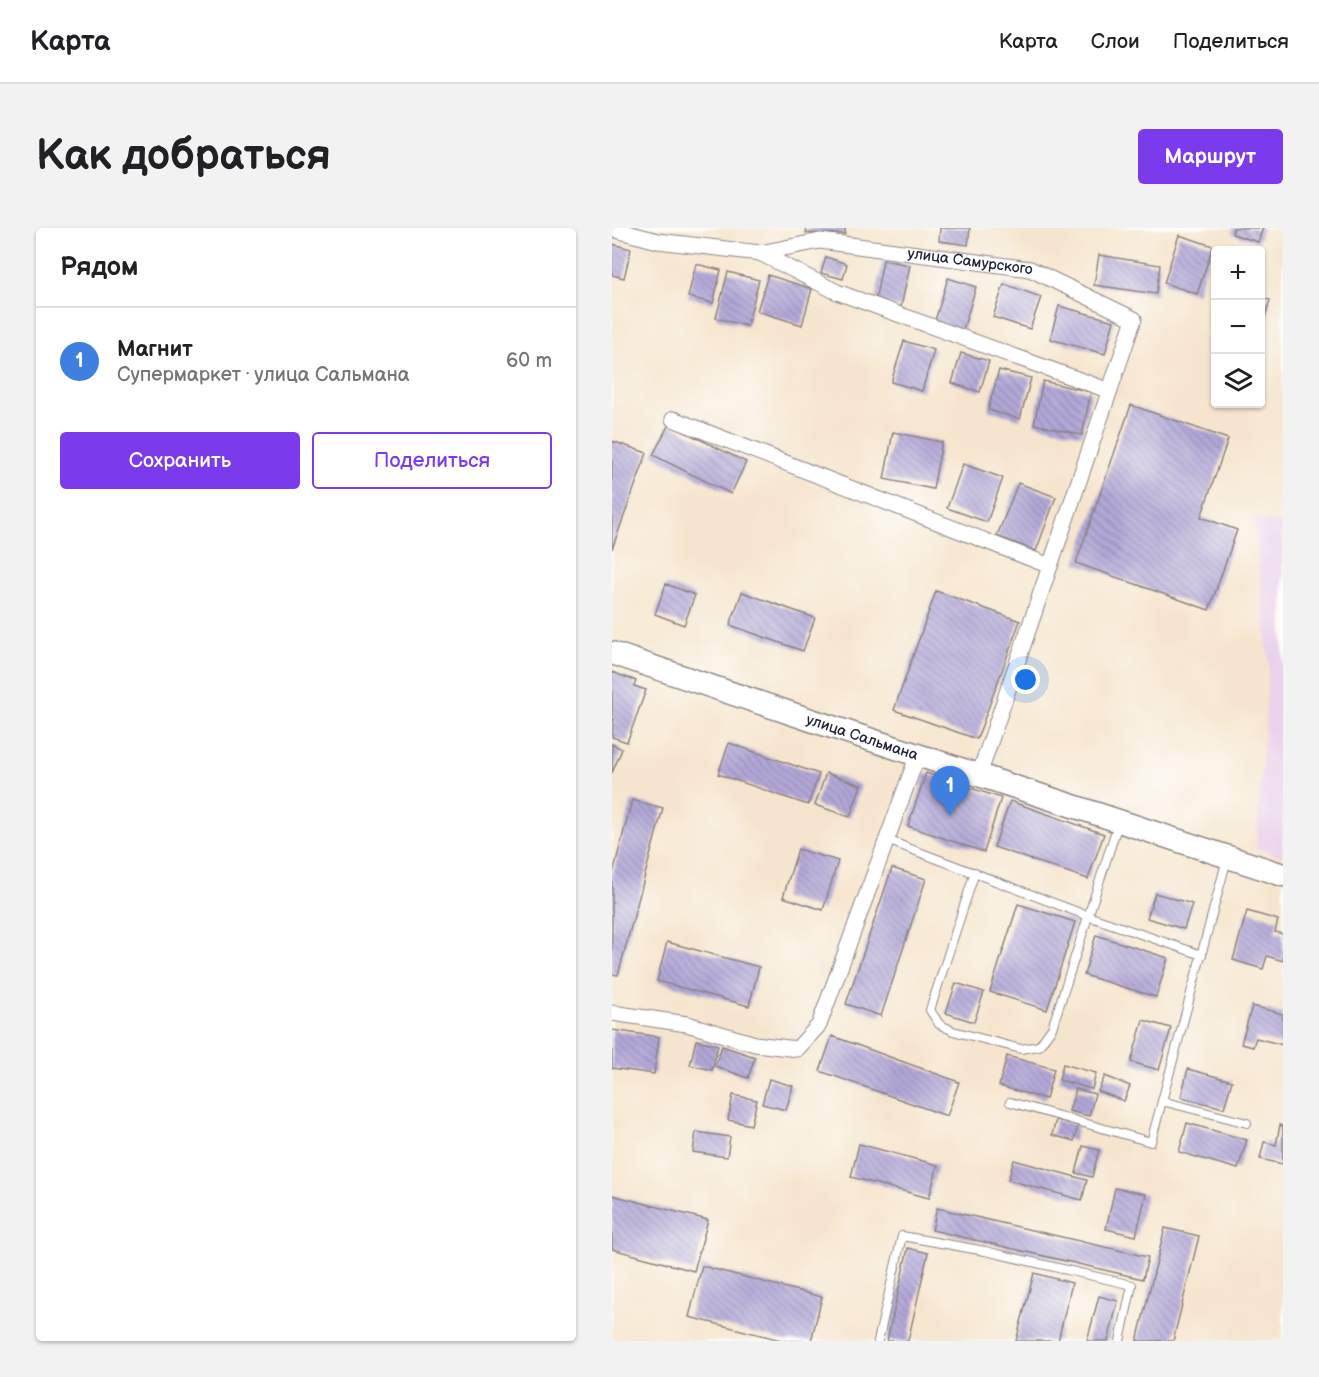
<!DOCTYPE html>
<html lang="ru">
<meta charset="utf-8">
<style>
body{margin:0;font-family:"Balsamiq Sans",sans-serif;background:#f2f2f2;color:#202124}
.controls{position:absolute;right:18px;top:18px;display:grid;overflow:hidden;border-radius:6px;box-shadow:0 2px 4px #0004}
.controls button{width:54px;height:54px;display:grid;place-items:center;padding:0;border:0;border-bottom:2px solid #e0e0e0;background:#fff;color:#202124;font:30px sans-serif}
.you{position:absolute;left:414px;top:452px;width:21px;height:21px;margin:-15px;border:4px solid #fff;border-radius:50%;background:#1a73e8;box-shadow:0 0 0 9px #1a73e833}
.badge{display:grid;place-items:center;width:39px;height:39px;border-radius:50%;background:#7c3aed;color:#fff;font-size:20px;font-weight:700}
.pin{position:absolute;translate:-50% -50px;filter:drop-shadow(0 2px 3px #0008)}
.pin::after{content:'';position:absolute;top:32px;width:21px;height:18px;background:inherit;clip-path:polygon(0 0,100% 0,50% 100%)}
.list{margin:0;padding:0;list-style:none}
h2{display:flex;justify-content:space-between;align-items:center;height:78px;margin:0;padding:0 24px;font-size:26px}
h2 small{font-size:20px;font-weight:400;color:#757577}
.list li{display:grid;grid-template-columns:39px 1fr auto;gap:18px;align-items:center;box-sizing:border-box;height:108px;padding:0 24px;border-top:2px solid #e0e0e0}
.list b{display:block;font-size:22px;white-space:nowrap}
.list p{margin:0;font-size:20px;white-space:nowrap;color:#757577}
.list em{font-size:20px;font-style:normal;color:#757577}
.actions{display:flex;gap:12px;padding:18px 24px}
.actions a{flex:1;padding:14px 0;border:2px solid #7c3aed;border-radius:6px;text-align:center;font-size:21px;color:#7c3aed}
.actions .main{background:#7c3aed;color:#fff}
.icon{flex:none;width:33px;height:33px;fill:none;stroke:currentColor;stroke-width:2;stroke-linecap:round;stroke-linejoin:round}
.map{position:relative;flex:none;width:671px;height:1113px;overflow:hidden;border-radius:6px}
header{display:flex;align-items:center;gap:36px;box-sizing:border-box;height:84px;padding:0 30px;background:#fff;border-bottom:2px solid #e0e0e0}
header strong{font-size:28px}
nav{display:flex;gap:33px;margin-inline-start:auto;font-size:21px}
.intro{display:flex;align-items:center;justify-content:space-between;box-sizing:border-box;height:144px;padding:0 36px}
h1{margin:0;font-size:42px}
.button{padding:15px 27px;border-radius:6px;background:#7c3aed;color:#fff;font-size:21px;font-weight:700}
main{display:flex;gap:36px;padding:0 36px}
aside{flex:1;background:#fff;border-radius:6px;box-shadow:0 2px 4px #0004}
.map>svg:first-child{display:block}
</style>
<header>
<strong>Карта</strong>
<nav><a>Карта</a><a>Слои</a><a>Поделиться</a></nav>
</header>
<div class="intro"><h1>Как добраться</h1><a class="button">Маршрут</a></div>
<main>
<aside>
<h2>Рядом<small></small></h2>
<ul class="list">
<li><span class="badge" style="background:#3f7fe0">1</span><div><b>Магнит</b><p>Супермаркет · улица Сальмана</p></div><em>60 m</em></li>
</ul>
<div class="actions"><a class="main">Сохранить</a><a>Поделиться</a></div>
</aside>
<div class="map">
<svg width="671" height="1113" viewBox="0 0 671 1113">
<defs>
<pattern id="building-back-hatch" width="6" height="6" patternUnits="userSpaceOnUse" patternTransform="scale(1.5)"><rect width="6" height="6" fill="#b3a8d8"/><path d="M-1 5l2 2M0 0l6 6M5-1l2 2" fill="none" stroke="#9188b0"/></pattern>
</defs>
<rect width="100%" height="100%" fill="#fdfcf7"/>
<filter id="ink" filterUnits="userSpaceOnUse"><feTurbulence type="fractalNoise" baseFrequency=".0167" numOctaves="2"/><feDisplacementMap in="SourceGraphic" scale="12" xChannelSelector="R" yChannelSelector="G"/><feConvolveMatrix kernelMatrix="1 2 1 2 8 2 1 2 1" color-interpolation-filters="sRGB"/></filter>
<filter id="wash" filterUnits="userSpaceOnUse"><feTurbulence type="fractalNoise" baseFrequency=".008" numOctaves="4" result="noise"/><feDisplacementMap in="SourceGraphic" scale="24" xChannelSelector="R" yChannelSelector="G"/><feGaussianBlur stdDeviation="1.35" result="paint"/><feColorMatrix in="noise" values="0 0 0 0 0 0 0 0 0 0 0 0 0 0 0 0 0 1.4 0 .05"/><feComposite in="paint" operator="in"/></filter>
<g filter="url(#wash)">
<rect width="100%" height="100%" fill="#f6e5ce"/>
<path fill="#ead1ec" d="M 642,289 L 671,296 L 671,629 L 644,620 L 657,438 Z"/>
<g id="blocks">
<path fill="url(#building-back-hatch)" d="M 195,0 L 233,0 L 233,6 L 194,5 Z
M 328,0 L 358,0 L 356,17 L 327,13 Z
M 621,0 L 651,0 L 646,14 L 620,6 Z
M 567,7 L 601,18 L 585,66 L 552,55 Z
M 0,16 L 19,21 L 12,50 L 0,47 Z
M 487,27 L 548,37 L 544,66 L 482,57 Z
M 214,29 L 235,36 L 231,51 L 209,45 Z
M 271,32 L 298,37 L 289,79 L 263,74 Z
M 84,36 L 109,42 L 101,75 L 76,69 Z
M 116,44 L 147,52 L 135,98 L 104,90 Z
M 156,47 L 200,61 L 190,97 L 145,83 Z
M 336,50 L 364,59 L 350,105 L 322,96 Z
M 392,56 L 429,69 L 418,101 L 381,89 Z
M 648,69 L 658,72 L 650,99 L 648,99 Z
M 447,78 L 502,93 L 493,126 L 438,111 Z
M 292,113 L 322,122 L 310,163 L 279,154 Z
M 349,125 L 377,133 L 368,164 L 340,155 Z
M 387,142 L 419,150 L 408,191 L 376,182 Z
M 431,153 L 479,164 L 470,207 L 422,196 Z
M 519,177 L 616,211 L 589,289 L 625,302 L 597,382 L 464,335 Z
M 57,196 L 134,234 L 119,266 L 41,227 Z
M 281,204 L 330,214 L 321,261 L 272,251 Z
M 0,213 L 35,225 L 0,321 Z
M 351,236 L 391,250 L 375,294 L 335,280 Z
M 406,255 L 444,269 L 424,323 L 385,308 Z
M 54,356 L 83,367 L 72,397 L 43,386 Z
M 324,363 L 408,393 L 365,511 L 282,482 Z
M 130,364 L 203,390 L 191,423 L 118,397 Z
M 0,444 L 24,453 L 22,458 L 34,462 L 15,514 L 0,509 L 2,491 L 0,491 Z
M 117,515 L 207,546 L 196,577 L 106,546 Z
M 0,516 L 10,521 L 0,545 Z
M 214,545 L 249,557 L 238,589 L 203,577 Z
M 314,545 L 389,570 L 372,624 L 296,598 Z
M 20,572 L 51,580 L 6,747 L 0,746 L 0,649 Z
M 398,573 L 492,606 L 476,651 L 382,619 Z
M 186,621 L 226,633 L 211,682 L 171,669 Z
M 280,640 L 314,651 L 269,788 L 234,776 Z
M 543,665 L 580,676 L 572,701 L 535,690 Z
M 406,676 L 463,694 L 435,782 L 378,764 Z
M 635,683 L 666,692 L 663,704 L 671,706 L 671,733 L 655,728 L 651,741 L 621,732 Z
M 484,707 L 556,730 L 544,769 L 472,747 Z
M 55,714 L 147,739 L 137,778 L 45,753 Z
M 344,755 L 372,764 L 362,794 L 334,785 Z
M 640,778 L 671,786 L 671,817 L 644,810 L 641,819 L 629,816 Z
M 531,792 L 559,800 L 547,842 L 519,834 Z
M 0,802 L 47,809 L 42,846 L 0,840 Z
M 220,808 L 347,854 L 335,888 L 208,843 Z
M 84,812 L 106,817 L 100,842 L 78,837 Z
M 110,818 L 143,829 L 136,850 L 103,838 Z
M 395,828 L 442,841 L 434,871 L 387,858 Z
M 451,836 L 484,845 L 480,861 L 447,852 Z
M 576,841 L 620,853 L 612,880 L 569,869 Z
M 493,848 L 518,858 L 512,873 L 486,863 Z
M 157,851 L 181,858 L 174,882 L 150,876 Z
M 464,861 L 483,866 L 477,888 L 457,883 Z
M 121,867 L 145,872 L 139,897 L 116,892 Z
M 444,892 L 466,897 L 462,913 L 440,907 Z
M 575,895 L 635,912 L 626,941 L 567,924 Z
M 668,897 L 671,898 L 671,936 L 648,931 L 652,914 L 664,917 Z
M 84,904 L 118,909 L 115,929 L 81,924 Z
M 247,916 L 326,937 L 317,970 L 239,949 Z
M 471,918 L 487,922 L 480,949 L 464,945 Z
M 402,932 L 475,952 L 470,972 L 396,952 Z
M 503,960 L 534,966 L 524,1008 L 494,1001 Z
M 0,967 L 96,992 L 82,1043 L 0,1021 Z
M 325,980 L 536,1029 L 531,1051 L 320,1002 Z
M 553,1000 L 587,1008 L 561,1113 L 525,1113 Z
M 296,1020 L 316,1025 L 296,1113 L 275,1113 Z
M 90,1038 L 210,1069 L 199,1113 L 173,1113 L 77,1089 Z
M 422,1045 L 460,1055 L 446,1113 L 404,1113 Z
M 487,1068 L 506,1073 L 496,1113 L 475,1113 Z"/>
</g>
</g>
<g filter="url(#ink)">
<use href="#blocks" fill-opacity="0" stroke="#8c8484" stroke-width="1.5"/>
<g fill="none" stroke-linecap="round" stroke-linejoin="round">
<g stroke="#8c8484" stroke-width="10">
<path id="lane" d="M 275,612 L 476,688 L 590,727
M 363,644 L 318,782 L 327,796 L 341,803 L 409,821 L 427,818 L 440,800 L 506,596
M 550,873 L 635,895
M 398,874 L 539,914 L 615,631
M 266,1113 L 290,1008 L 373,1023 L 520,1057 L 508,1113"/>
</g>
<g stroke="#8c8484" stroke-width="17">
<g id="street">
<path id="s1" d="M 0,1 L 46,13 L 148,25 L 208,13 L 418,41 L 522,91 L 367,547"/>
<path d="M 148,25 L 225,64 L 498,163"/>
<path d="M 61,191 L 438,338"/>
<path d="M 0,785 L 75,796 L 143,816 L 185,821 L 207,797 L 305,529"/>
</g>
</g>
<g stroke="#8c8484" stroke-width="25">
<g id="primary">
<path id="s2" d="M 0,425 C 223,501 447,574 671,647"/>
</g>
</g>
<use href="#lane" stroke="#fff" stroke-width="8"/>
<use href="#street" stroke="#fff" stroke-width="15"/>
<use href="#primary" stroke="#fff" stroke-width="22"/>
</g>
</g>
<g text-anchor="middle" stroke-width="4.5" stroke-linejoin="round" paint-order="stroke">
<g font-size="15" fill="#22223b" stroke="#fdfcf7">
<text dy="5" stroke="none"><textPath href="#s1" startOffset="363">улица Самурского</textPath></text>
<text dy="5" stroke="none"><textPath href="#s2" startOffset="264">улица Сальмана</textPath></text>
</g>
</g>
</svg>
<div class="controls">
<button>+</button>
<button>−</button>
<button><svg class="icon" aria-label="layers" viewBox="0 0 24 24"><path d="M12 4l9 5-9 5-9-5zM3 14l9 5 9-5"/></svg></button>
</div>
<div class="you"></div>
<div class="pin badge" style="left:338px;top:588px;background:#3f7fe0">1</div>
</div>
</main>
